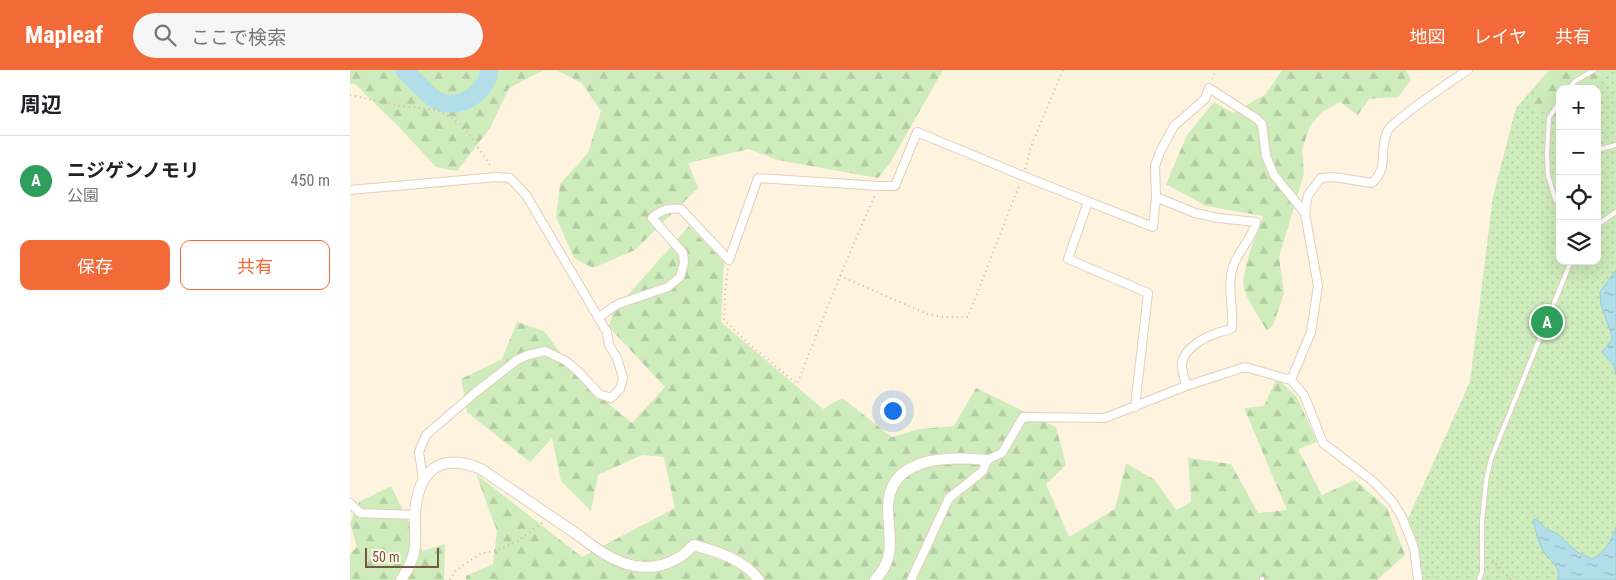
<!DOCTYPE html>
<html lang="ja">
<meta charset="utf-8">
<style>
body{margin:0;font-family:"Roboto Condensed","Noto Sans JP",sans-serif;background:#f6f6f6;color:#202124}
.controls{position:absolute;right:15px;top:15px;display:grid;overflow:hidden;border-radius:10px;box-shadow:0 5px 20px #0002}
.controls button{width:45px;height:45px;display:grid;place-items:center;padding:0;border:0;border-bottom:1px solid #e0e0e0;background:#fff;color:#202124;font:25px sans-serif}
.scale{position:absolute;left:15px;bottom:12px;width:74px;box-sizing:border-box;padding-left:5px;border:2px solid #765845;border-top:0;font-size:14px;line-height:18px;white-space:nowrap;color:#765845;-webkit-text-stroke:4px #fff6e7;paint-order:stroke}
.you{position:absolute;left:542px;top:340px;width:18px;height:18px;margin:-12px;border:4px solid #fff;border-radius:50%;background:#1a73e8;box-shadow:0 0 0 8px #1a73e833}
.badge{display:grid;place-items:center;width:32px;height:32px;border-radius:50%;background:#f36a39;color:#fff;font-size:16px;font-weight:700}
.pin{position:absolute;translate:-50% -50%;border:2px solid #fff;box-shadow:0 1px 5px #0006}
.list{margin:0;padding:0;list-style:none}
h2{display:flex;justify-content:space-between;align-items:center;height:65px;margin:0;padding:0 20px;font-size:21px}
h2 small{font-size:16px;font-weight:400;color:#757577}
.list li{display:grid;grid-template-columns:32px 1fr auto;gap:15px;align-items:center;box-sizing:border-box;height:90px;padding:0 20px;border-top:1px solid #e0e0e0}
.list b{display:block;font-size:19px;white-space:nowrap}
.list p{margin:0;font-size:16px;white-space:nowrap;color:#757577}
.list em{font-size:16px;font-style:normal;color:#757577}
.actions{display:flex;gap:10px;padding:15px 20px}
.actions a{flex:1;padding:11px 0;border:1px solid #f36a39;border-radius:10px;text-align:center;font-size:18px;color:#f36a39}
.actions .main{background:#f36a39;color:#fff}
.icon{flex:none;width:28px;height:28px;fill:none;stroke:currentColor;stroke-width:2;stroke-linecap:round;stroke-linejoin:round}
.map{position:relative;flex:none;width:1266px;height:510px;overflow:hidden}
header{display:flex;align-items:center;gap:30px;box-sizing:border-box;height:70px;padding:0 25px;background:#f36a39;color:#fff}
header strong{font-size:24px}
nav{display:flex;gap:28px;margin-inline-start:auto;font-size:18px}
.search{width:350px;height:45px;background:#f6f6f6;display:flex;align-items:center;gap:12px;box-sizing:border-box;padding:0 18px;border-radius:28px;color:#757577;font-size:19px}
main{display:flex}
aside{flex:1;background:#fff}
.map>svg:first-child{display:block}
</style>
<header>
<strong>Mapleaf</strong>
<div class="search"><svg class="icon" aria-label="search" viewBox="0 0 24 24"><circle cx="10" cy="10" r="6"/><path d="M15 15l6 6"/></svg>ここで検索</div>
<nav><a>地図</a><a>レイヤ</a><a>共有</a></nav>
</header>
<main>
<aside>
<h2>周辺<small></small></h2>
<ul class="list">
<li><span class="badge" style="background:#2e9e5b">A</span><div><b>ニジゲンノモリ</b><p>公園</p></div><em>450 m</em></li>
</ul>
<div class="actions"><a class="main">保存</a><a>共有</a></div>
</aside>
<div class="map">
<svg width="1266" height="510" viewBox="0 0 1266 510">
<defs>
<pattern id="green-dots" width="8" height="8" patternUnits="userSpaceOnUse" patternTransform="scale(1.25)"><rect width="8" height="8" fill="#ceecbc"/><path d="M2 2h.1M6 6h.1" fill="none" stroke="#b4cca3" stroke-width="1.8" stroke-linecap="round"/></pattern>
<pattern id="forest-firs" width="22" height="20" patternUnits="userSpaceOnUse" patternTransform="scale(1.25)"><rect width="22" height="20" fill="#ceecbc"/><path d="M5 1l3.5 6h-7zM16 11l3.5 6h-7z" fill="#b4cca3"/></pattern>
<pattern id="water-ripples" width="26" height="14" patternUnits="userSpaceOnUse" patternTransform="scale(1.25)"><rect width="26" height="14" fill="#b2dee9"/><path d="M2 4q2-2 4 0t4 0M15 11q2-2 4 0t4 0" fill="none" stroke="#95b7bf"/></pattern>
</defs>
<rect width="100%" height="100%" fill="#fef3df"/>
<path fill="url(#green-dots)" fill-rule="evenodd" d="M 1199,0 L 1266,0 L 1266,510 L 1064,510 L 1056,453 L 1120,312 L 1143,126 L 1166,38 ZM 1210,19 L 1247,19 L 1247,191 L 1210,191 Z"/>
<path fill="url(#forest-firs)" d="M 0,0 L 194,0 L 159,18 L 140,58 L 107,101 L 86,97 L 49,57 L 5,14 L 0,14 Z
M 206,0 L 593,0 L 540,93 L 528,108 L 427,90 L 399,79 L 338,93 L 348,118 L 285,180 L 243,198 L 224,188 L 206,147 L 210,114 L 238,83 L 251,41 L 232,13 Z
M 932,0 L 1056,0 L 1061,10 L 1048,27 L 1019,29 L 1008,45 L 990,32 L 972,42 L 960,56 L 952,80 L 954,104 L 929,187 L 934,223 L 923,255 L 917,261 C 912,251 896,228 894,219 C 890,203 907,163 913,146 L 856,136 L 816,114 L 837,65 L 864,32 L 883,43 L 916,24 Z
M 1200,0 L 1258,0 L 1244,19 L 1210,19 L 1210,49 L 1179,36 L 1185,20 Z
M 339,156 L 374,192 L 371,252 L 473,339 L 492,328 L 542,367 L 569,359 L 604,356 L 626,318 L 706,357 L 716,395 L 696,414 L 719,467 L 765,439 L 776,393 L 805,410 L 826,440 L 841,432 L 838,388 L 881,394 L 908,443 L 937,440 L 894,338 L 914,336 L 927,308 L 947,327 L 967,372 L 948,379 L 972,425 L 1005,410 L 1037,438 L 1055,485 L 1027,510 L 116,510 L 116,506 L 143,494 L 147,461 L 126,404 L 232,487 L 325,438 L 314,387 L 292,385 L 248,405 L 241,441 L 211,411 L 202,368 L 180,392 L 117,342 L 111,309 L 152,289 L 167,252 L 194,261 L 231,311 L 282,353 L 315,317 L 259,257 L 263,242 Z
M 41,416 L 73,481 L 95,474 L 94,510 L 0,510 L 0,484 L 7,477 L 0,453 L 9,432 Z"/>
<path fill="url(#water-ripples)" stroke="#97cedb" d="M 1266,200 L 1266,305 L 1264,296 L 1252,282 L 1262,270 L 1261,263 L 1251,235 L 1250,222 Z
M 1184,449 L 1189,451 L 1196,459 L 1208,464 L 1227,482 L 1242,489 C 1254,484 1262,470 1266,457 L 1266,510 L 1208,510 C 1211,495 1198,490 1192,479 C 1188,471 1186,460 1183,452 Z"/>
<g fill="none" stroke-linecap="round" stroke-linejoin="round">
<path stroke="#b2dee9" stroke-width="18" d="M 54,0 C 63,8 77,25 86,30 C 107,42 138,23 139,0"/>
<g stroke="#e2cfba" stroke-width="6">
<path id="service" d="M 1219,19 L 1224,12 L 1244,0
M 1210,31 L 1199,48 L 1197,84 L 1198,105 L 1205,129 L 1210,138
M 1247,80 L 1266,75
M 1247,155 L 1266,142
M 912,509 L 912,510
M 1129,510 L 1132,502 L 1132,451 L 1136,411 L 1141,389 L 1221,191"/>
</g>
<g stroke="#e2cfba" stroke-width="10">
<path id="minor" d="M 0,120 L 147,107 L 160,108 L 176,125 L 257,262 L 259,275 L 267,288 L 273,308 L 270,319 L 261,328 L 249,324 L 230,303 L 216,291 L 195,281 L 178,285 L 167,290 L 126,322 L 76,365 L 69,382 L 73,410
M 806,127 L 845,143 L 868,148 L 906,152 C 902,170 886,182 882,200 C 877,219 884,239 882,258 C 877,261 872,261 867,263 C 855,267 834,278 832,293 C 831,299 835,309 836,316
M 738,132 L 718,189 L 798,223 L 785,337
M 248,248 L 263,237 L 271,233 L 318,217 L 330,207 L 334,193 L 333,183 L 302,148 C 310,140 319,137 331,139 L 379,190 L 408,108 L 529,116 L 545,116 L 567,62 L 673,106 L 803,157 L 806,127 L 805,96 L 810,82 L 824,56 L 855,29 L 859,18 L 907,49 L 912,54 L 916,86 L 924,105 L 955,143
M 941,310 L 961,262 L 968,216 L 955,143 L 958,125 L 971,108 L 984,107 L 1022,113 C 1040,97 1028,79 1038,60 C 1044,50 1105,8 1118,0
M 0,433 L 10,443 L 65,445
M 561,510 L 599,428 L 633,401 L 637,390 L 652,383 L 673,347 L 755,348 L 836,316 L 895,297 L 941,310 L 954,325 L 973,373 L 1024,412 L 1042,431 L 1052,447 L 1064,478 L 1068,510"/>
</g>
<g stroke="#e2cfba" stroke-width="12">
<path id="tertiary" d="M 51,510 C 57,501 62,493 64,482 C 67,470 64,456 65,444 C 68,400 90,382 131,399 L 231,467 C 259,490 293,509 328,488 C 334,485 339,479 344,475 C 368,482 393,489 409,510
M 525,510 C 546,488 539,468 538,441 C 536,386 597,386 637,390"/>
</g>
<path stroke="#dab498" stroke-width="2" stroke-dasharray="1 4" stroke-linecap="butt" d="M 862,9 L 866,0
M 0,25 L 51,36 L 86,40 L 95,44 L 114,57 L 142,98
M 675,99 L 681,76 L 713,0
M 378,199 L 375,222 L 374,250 L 399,274 L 447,314 L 490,206 L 525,125
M 490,206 L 577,244 L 592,247 L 618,247 L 670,113
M 1139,487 L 1162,510
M 100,510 L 106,500 L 130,484 L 148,480 L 168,471 L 193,452"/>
<use href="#service" stroke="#fff" stroke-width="4"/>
<use href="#minor" stroke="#fff" stroke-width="8"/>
<use href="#tertiary" stroke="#fff" stroke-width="10"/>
</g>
</svg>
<div class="controls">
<button>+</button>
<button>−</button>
<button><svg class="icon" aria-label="locate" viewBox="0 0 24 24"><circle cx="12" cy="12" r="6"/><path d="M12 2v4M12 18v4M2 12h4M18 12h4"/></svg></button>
<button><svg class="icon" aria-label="layers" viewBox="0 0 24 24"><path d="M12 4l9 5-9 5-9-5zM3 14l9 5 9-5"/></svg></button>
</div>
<div class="scale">50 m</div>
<div class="you"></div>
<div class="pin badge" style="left:1197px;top:252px;background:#2e9e5b">A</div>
</div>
</main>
